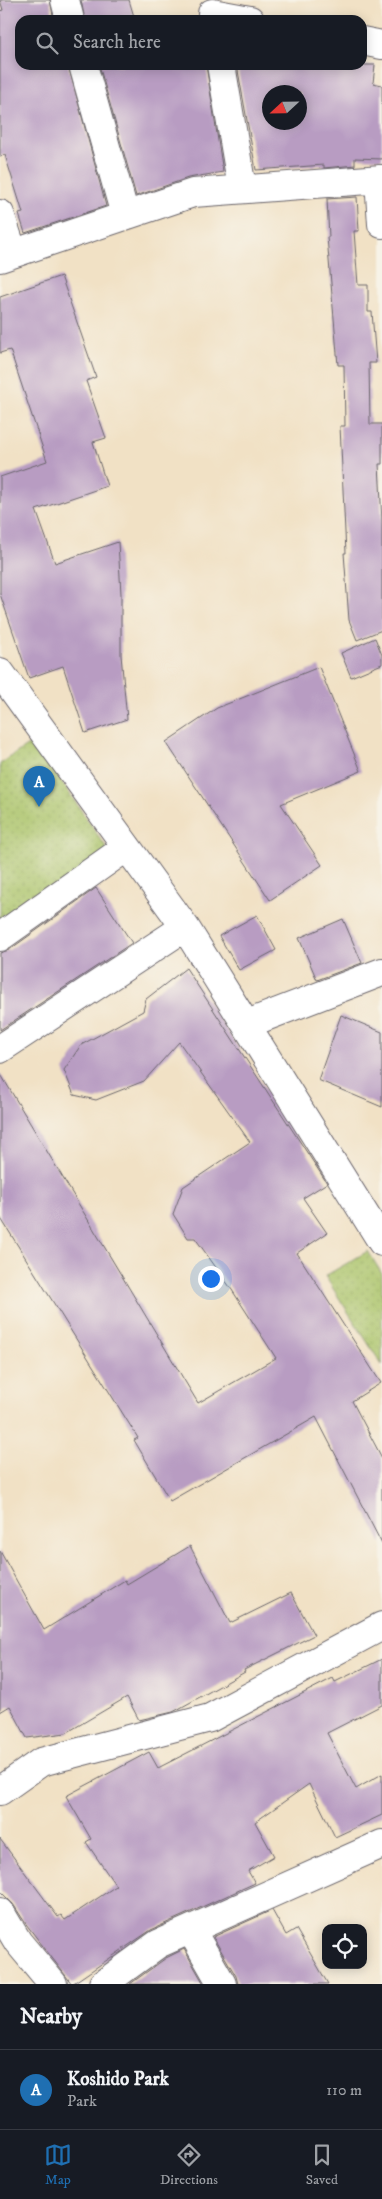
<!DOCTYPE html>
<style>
body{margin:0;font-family:"IM FELL DW Pica",serif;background:#20242c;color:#f1f3f6}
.controls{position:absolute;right:15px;bottom:15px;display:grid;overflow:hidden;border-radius:10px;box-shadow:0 2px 12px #0003}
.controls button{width:45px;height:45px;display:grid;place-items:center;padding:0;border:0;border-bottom:1px solid #363941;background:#171b24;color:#f1f3f6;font:25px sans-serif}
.compass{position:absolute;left:262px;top:85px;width:45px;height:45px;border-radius:50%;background:#171b24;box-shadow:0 2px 12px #0003;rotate:248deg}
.you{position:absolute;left:210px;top:1278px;width:18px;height:18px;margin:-12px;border:4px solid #fff;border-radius:50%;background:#1a73e8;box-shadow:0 0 0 8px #1a73e833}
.badge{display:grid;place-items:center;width:32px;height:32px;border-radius:50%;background:#1f6fb2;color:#fff;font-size:16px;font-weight:700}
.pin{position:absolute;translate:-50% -41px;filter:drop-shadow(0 1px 2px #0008)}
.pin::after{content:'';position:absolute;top:26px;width:18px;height:15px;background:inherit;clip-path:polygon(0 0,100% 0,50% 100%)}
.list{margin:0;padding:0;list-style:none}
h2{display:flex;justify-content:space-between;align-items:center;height:65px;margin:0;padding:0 20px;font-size:21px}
h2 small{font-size:16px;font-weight:400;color:#9ea1a6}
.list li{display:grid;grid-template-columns:32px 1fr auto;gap:15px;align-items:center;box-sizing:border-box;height:80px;padding:0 20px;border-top:1px solid #363941}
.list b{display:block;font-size:19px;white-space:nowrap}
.list p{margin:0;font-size:16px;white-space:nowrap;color:#9ea1a6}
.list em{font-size:16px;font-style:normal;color:#9ea1a6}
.icon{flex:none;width:28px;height:28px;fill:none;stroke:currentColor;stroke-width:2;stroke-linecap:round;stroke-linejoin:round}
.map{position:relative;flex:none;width:382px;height:1984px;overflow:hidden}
.search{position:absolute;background:#171b24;box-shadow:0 2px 12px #0003;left:15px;right:15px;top:15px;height:55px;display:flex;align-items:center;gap:12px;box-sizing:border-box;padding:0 18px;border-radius:15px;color:#9ea1a6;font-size:19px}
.sheet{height:145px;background:#171b24}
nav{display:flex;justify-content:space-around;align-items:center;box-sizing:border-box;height:70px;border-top:1px solid #363941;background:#171b24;font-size:14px;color:#9ea1a6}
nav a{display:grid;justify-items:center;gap:2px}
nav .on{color:#1f6fb2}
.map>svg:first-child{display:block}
</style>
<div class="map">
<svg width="382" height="1984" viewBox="0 0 382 1984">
<defs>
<pattern id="green-dots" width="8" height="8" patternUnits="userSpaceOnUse" patternTransform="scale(1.25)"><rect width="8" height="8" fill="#abc46a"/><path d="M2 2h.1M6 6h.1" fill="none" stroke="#93a85d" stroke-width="1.8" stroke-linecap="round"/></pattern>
</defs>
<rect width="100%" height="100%" fill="#f7f3e8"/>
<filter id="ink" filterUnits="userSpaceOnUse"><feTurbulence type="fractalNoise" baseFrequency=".02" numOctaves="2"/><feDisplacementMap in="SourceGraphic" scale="10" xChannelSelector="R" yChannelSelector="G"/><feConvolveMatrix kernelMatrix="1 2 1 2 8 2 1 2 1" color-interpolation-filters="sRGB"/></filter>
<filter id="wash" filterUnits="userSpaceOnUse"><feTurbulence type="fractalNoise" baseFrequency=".0096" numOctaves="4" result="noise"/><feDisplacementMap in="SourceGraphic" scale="20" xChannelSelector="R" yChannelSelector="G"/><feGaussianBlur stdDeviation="1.12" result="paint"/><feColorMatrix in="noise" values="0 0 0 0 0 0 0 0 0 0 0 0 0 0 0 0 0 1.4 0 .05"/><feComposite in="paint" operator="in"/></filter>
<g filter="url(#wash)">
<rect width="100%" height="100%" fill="#f1e1c5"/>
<path fill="url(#green-dots)" stroke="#667352" d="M 34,741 L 108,850 L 0,927 L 0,764 Z
M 368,1251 L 382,1274 L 382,1365 L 325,1276 Z"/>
<g id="blocks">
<path fill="#b89cc2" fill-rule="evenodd" d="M 0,0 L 50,0 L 54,20 L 20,20 L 20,65 L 68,65 L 106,206 L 25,233 L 19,214 L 23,213 L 5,155 L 0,156 L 0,11 L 3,10 Z
M 81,0 L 129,0 L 135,20 L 85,20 Z
M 99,65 L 206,65 L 223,172 L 188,178 L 136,196 Z
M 237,65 L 375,65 L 373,83 L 382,85 L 382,159 L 355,158 L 355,165 L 324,168 L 324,165 L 256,170 ZM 270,92 L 300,92 L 300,122 L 270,122 Z
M 357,197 L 359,231 L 354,231 L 358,285 L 368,285 L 368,312 L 372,312 L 376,363 L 369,363 L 370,424 L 382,424 L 382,464 L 379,464 L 382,522 L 382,630 L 357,640 L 349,620 L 344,553 L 346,553 L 340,426 L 345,426 L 344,365 L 338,365 L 327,237 L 329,237 L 327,199 Z
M 61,276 L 96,377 L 86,381 L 106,438 L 93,442 L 107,486 L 36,510 L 55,563 L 118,542 L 121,594 L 121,655 L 127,719 L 85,733 L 63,666 L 29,678 L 0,594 L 0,477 L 47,461 L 10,350 L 0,353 L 0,297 Z
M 375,638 L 382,655 L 382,664 L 351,677 L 341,653 Z
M 319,667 L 361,771 L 281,804 L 322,865 L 270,900 L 166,742 L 217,708 Z
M 96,888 L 132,943 L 0,1030 L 0,953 L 9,950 Z
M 257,915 L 276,950 L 239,970 L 219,936 Z
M 343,919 L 362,963 L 317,980 L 299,938 Z
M 186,968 L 327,1183 L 303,1198 L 327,1233 L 297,1253 L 381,1383 L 352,1401 L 382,1458 L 382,1544 L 316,1417 L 170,1501 L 134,1440 L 138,1438 L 0,1217 L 0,1073 L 198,1403 L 276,1358 L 232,1290 L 195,1238 L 188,1238 L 173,1214 L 183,1187 L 250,1142 L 179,1042 L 144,1081 L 96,1100 L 74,1095 L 64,1070 L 81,1045 L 143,1011 L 146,999 Z
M 341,1015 L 382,1032 L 382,1107 L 318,1080 Z
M 190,1546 L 230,1623 L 291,1593 L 314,1635 L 244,1670 L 245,1672 L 173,1712 L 139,1720 L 127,1697 L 66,1733 L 27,1738 L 10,1706 L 0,1712 L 0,1551 L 44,1630 L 125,1580 L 127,1584 Z
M 382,1659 L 382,1705 L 327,1733 L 356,1789 L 382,1774 L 382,1815 L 335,1837 L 309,1784 L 255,1822 L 274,1856 L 248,1871 L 255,1883 L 151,1930 L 72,1984 L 26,1924 L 13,1904 L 0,1891 L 0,1839 L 58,1917 L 61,1915 L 65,1920 L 116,1886 L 86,1842 L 91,1839 L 66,1796 L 149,1752 L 158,1768 L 333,1678 L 335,1682 Z
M 272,1910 L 286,1935 L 296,1929 L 328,1984 L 238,1984 L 236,1976 L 213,1937 Z
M 184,1949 L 204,1984 L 130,1984 L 166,1958 Z"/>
</g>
</g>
<g filter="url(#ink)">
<use href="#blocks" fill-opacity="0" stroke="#6a656b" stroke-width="1"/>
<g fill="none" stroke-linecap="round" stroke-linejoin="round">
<g stroke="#6a656b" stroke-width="30">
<path id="minor" d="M 65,0 L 70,20
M 213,20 L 212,13 L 250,20
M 362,41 L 382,45
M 83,65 L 125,215
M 221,65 L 242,188
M 379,179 L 382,224
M 0,214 L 13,253
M 0,258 L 193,193 L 382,179
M 0,672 L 185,927 L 382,1242
M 0,937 L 127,847
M 247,1024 L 382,972
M 0,1049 L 185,927
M 0,1791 L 41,1762 L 210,1718 L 382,1626
M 0,1912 L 18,1942 L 53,1984
M 191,1930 L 222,1984
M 103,1984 L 158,1944 L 382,1844"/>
</g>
<use href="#minor" stroke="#fff" stroke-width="28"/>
</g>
</g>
</svg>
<div class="controls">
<button><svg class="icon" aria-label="locate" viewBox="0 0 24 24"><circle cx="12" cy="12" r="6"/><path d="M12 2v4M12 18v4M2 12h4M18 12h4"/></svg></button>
</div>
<svg class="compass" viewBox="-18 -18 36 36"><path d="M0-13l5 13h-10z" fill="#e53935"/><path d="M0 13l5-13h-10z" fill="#9ea1a6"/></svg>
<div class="you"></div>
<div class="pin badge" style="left:39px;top:807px">A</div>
<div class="search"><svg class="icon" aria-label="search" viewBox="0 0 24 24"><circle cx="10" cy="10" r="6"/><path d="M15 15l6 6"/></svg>Search here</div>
</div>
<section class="sheet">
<h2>Nearby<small></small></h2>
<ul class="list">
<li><span class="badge">A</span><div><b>Koshido Park</b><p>Park</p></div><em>110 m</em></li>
</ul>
</section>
<nav>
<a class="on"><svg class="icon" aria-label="map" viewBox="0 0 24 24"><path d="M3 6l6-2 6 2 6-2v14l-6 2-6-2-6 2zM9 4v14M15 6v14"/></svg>Map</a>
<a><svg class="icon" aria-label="directions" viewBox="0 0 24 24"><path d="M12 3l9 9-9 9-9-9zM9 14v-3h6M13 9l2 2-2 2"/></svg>Directions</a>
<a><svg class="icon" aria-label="saved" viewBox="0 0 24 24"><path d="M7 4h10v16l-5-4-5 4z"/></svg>Saved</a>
</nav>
